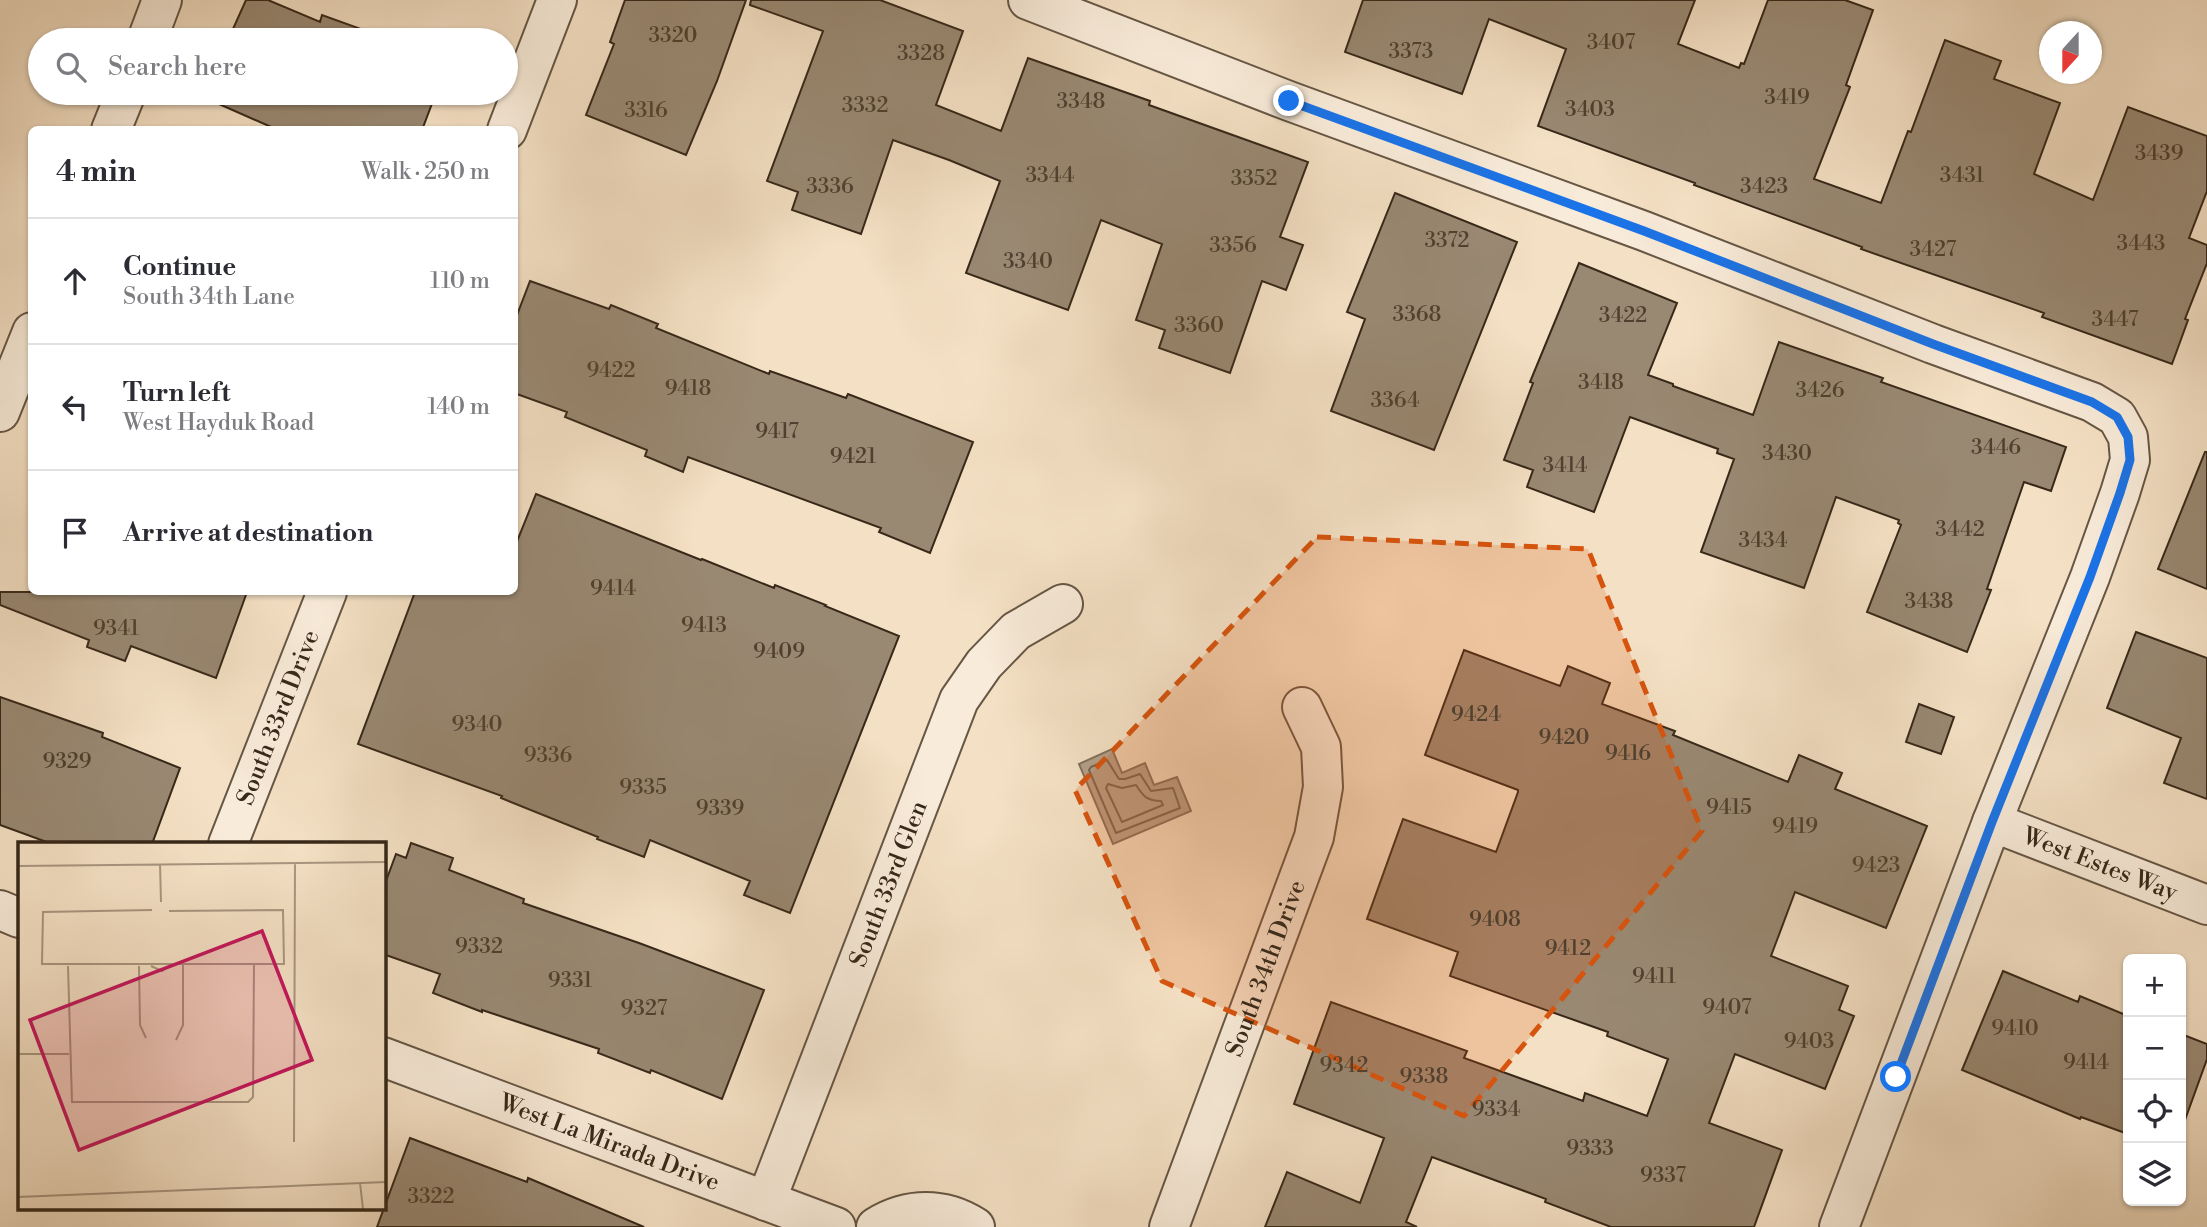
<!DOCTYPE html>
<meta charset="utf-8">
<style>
body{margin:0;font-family:"Libre Bodoni",serif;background:#f7f7f7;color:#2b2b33}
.controls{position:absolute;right:21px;bottom:21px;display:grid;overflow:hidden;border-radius:10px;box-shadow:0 2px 5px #0004}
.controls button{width:63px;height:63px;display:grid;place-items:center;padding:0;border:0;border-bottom:2px solid #e1e1e2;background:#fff;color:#2b2b33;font:35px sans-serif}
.compass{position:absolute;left:2039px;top:21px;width:63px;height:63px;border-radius:50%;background:#fff;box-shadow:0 2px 5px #0004;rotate:201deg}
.stop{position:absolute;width:21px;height:21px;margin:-16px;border:5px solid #1a73e8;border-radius:50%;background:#fff}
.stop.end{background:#1a73e8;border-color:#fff;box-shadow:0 2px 7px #0008}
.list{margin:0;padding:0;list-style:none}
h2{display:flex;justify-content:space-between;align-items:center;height:91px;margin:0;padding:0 28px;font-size:30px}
h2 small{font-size:23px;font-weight:400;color:#7c7c81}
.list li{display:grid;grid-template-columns:46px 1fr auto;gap:21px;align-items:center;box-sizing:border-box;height:126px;padding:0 28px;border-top:2px solid #e1e1e2}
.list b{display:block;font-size:26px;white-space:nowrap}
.list p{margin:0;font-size:23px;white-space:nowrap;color:#7c7c81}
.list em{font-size:23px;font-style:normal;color:#7c7c81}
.icon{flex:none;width:38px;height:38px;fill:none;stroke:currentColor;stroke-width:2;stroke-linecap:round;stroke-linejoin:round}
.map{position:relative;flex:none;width:2207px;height:1227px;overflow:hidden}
.search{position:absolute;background:#fff;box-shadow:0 2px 5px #0004;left:28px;top:28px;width:490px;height:77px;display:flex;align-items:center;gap:18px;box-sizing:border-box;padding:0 24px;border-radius:38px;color:#7c7c81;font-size:26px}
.panel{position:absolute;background:#fff;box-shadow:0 2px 5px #0004;left:28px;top:126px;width:490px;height:469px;border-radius:10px}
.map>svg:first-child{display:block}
</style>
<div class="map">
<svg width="2207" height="1227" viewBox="0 0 2207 1227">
<rect width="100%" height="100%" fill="#f4e0c4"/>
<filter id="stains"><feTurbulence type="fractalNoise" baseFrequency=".00286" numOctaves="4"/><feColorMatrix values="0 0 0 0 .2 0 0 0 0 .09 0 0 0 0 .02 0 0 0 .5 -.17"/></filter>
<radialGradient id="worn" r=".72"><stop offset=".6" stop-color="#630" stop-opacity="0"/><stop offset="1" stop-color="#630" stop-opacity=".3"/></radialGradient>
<path fill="#b4a18a" stroke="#82715d" stroke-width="2" d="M 1112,749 L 1122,773 L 1145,763 L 1154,785 L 1177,777 L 1191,811 L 1113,844 L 1079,764 Z"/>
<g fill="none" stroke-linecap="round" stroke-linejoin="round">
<path stroke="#766452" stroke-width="2" d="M 1107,760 L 1119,779 L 1125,779 L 1140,774 L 1151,791 L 1173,788 L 1180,808 L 1116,833 L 1089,770 L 1091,767 Z
M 1108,784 L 1122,788 L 1136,785 C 1143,796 1147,801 1161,801 L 1163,805 L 1122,822 L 1106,788 Z"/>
</g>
<path fill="#998872" stroke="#372819" stroke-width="2" d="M 246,0 L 268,0 L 320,22 L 322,15 L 372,33 L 369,40 L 228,40 Z
M 625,0 L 746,0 L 717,81 L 686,155 L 586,115 L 614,44 L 610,42 Z
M 751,0 L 880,0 L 963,31 L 936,105 L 1001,131 L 1028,58 L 1150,101 L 1149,105 L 1308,162 L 1280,237 L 1303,245 L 1286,290 L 1262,281 L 1230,373 L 1159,348 L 1165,330 L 1136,320 L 1162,244 L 1101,220 L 1068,310 L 966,273 L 1000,181 L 949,160 L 893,140 L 861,234 L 792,210 L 798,192 L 767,181 L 823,31 L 750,5 Z
M 1363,0 L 1695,0 L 1678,44 L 1739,68 L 1741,63 L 1744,64 L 1768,0 L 1845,0 L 1873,10 L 1846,85 L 1850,87 L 1814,179 L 1881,203 L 1908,131 L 1911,132 L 1945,40 L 2001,61 L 1994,79 L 2060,103 L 2034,174 L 2093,200 L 2128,107 L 2207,136 L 2207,191 L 2189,238 L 2207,245 L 2207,263 L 2185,319 L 2188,320 L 2172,364 L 2042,317 L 2044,313 L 1861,249 L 1862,247 L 1694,185 L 1695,183 L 1538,126 L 1566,49 L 1489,19 L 1462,94 L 1345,52 Z
M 205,93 L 436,93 L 422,130 L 278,130 L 203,97 Z
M 1395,193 L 1517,242 L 1434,450 L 1331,411 L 1365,319 L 1347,312 Z
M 1579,263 L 1677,303 L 1648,375 L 1673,384 L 1673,386 L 1753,415 L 1779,342 L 1883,378 L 1881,382 L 2066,447 L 2051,491 L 2024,482 L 1987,589 L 1991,590 L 1967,652 L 1867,612 L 1901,525 L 1898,523 L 1899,520 L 1836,497 L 1804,588 L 1701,552 L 1734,459 L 1717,453 L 1718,449 L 1630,417 L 1594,512 L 1527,487 L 1533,470 L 1504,460 L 1533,383 L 1530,382 Z
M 530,281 L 609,309 L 611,305 L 658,324 L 656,328 L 769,374 L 770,371 L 846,398 L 848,394 L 973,442 L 930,553 L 879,532 L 881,528 L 688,457 L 683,472 L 645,456 L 647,450 L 565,417 L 567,412 L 514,393 L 514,323 Z
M 2205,452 L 2207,452 L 2207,589 L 2158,569 Z
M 536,494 L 701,560 L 702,559 L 774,588 L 775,585 L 826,605 L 825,606 L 899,636 L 790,913 L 744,895 L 750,881 L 650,840 L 644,857 L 597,839 L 598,837 L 501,798 L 502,796 L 358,744 L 415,592 L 514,592 L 514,549 Z
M 0,592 L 247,592 L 216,678 L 131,646 L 125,661 L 87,647 L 89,640 L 0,605 Z
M 2136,632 L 2207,658 L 2207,799 L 2164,783 L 2181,738 L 2107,708 Z
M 1464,650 L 1560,686 L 1568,666 L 1610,683 L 1602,704 L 1675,731 L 1673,735 L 1788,782 L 1799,755 L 1842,773 L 1835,789 L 1927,826 L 1886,928 L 1795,892 L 1771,956 L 1848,986 L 1839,1010 L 1854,1016 L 1825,1089 L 1735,1054 L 1709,1123 L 1782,1150 L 1754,1227 L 1611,1227 L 1545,1202 L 1546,1199 L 1432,1157 L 1406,1222 L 1417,1227 L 1265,1227 L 1287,1172 L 1360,1203 L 1384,1138 L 1294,1104 L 1331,1002 L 1467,1051 L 1464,1058 L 1583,1101 L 1585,1093 L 1647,1116 L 1668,1059 L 1607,1036 L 1608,1032 L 1450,976 L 1458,952 L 1367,919 L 1403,819 L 1496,852 L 1518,792 L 1518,790 L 1425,755 Z
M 0,697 L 103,733 L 102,737 L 180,768 L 152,844 L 52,844 L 0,825 Z
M 1919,704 L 1954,717 L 1941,754 L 1906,742 Z
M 411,843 L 453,858 L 449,870 L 524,899 L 523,903 L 639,943 L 764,990 L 722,1099 L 651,1070 L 650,1073 L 598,1053 L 599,1049 L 482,1010 L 482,1012 L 433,993 L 440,974 L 383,954 L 383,889 L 396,854 L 406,858 Z
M 2003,971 L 2078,1002 L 2080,996 L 2128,1016 L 2128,1134 L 2081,1117 L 2080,1119 L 1962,1070 Z
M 2181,1034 L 2207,1044 L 2207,1059 L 2181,1131 Z
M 410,1138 L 527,1182 L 528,1178 L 644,1227 L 377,1227 Z"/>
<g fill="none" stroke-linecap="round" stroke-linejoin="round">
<g stroke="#665644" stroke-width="42">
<g id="street">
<path d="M 1028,0 L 1289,101 L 1644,231 L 1933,344 L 2092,402 L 2117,417 L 2128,437 L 2130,460 L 2120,493 L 2090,577 L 1992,822 L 1839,1227"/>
<path d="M 147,40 L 162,0"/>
<path d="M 111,130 L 126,93"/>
<path d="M 507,130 L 557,0"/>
<path d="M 0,412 L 32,332"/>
<path id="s1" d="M 1992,822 L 2207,905"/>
<path id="s2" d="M 228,844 L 327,592"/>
<path d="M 0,910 L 19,918"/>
<path id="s3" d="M 383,1057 L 836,1227"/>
<path id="s4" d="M 766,1201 L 959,700 L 984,664 L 1016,631 L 1063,604"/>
<path d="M 876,1227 C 908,1207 944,1207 975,1227"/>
<path id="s5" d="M 1169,1227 L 1314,837 L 1323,787 L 1321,747 L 1302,707"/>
</g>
</g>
<use href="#street" stroke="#f8ebd9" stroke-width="38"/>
</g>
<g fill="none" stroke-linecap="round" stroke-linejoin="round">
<path stroke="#1a73e8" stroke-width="9" d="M 1289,101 L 1644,231 L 1933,344 L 2092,402 L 2117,417 L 2128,437 L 2130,460 L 2120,493 L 2090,577 L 1992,822 L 1896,1077"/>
</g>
<path fill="#d6540d" fill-opacity="0.2" stroke="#d6540d" stroke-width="5" stroke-dasharray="14 9" stroke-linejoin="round" d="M 1317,537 L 1588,549 L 1702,831 L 1464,1116 L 1162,981 L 1075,790 Z"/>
<g text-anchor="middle" stroke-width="7" stroke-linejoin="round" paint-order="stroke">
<g font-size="21" fill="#50402f">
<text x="673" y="42">3320</text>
<text x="1611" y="49">3407</text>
<text x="1411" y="58">3373</text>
<text x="921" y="60">3328</text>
<text x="1787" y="104">3419</text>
<text x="1081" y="108">3348</text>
<text x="865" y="112">3332</text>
<text x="1590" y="116">3403</text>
<text x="646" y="117">3316</text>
<text x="2159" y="160">3439</text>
<text x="1050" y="182">3344</text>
<text x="1962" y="182">3431</text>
<text x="1254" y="185">3352</text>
<text x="830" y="193">3336</text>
<text x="1764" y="193">3423</text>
<text x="1447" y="247">3372</text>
<text x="2141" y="250">3443</text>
<text x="1233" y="252">3356</text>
<text x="1933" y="256">3427</text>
<text x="1028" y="268">3340</text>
<text x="1417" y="321">3368</text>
<text x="1623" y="322">3422</text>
<text x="2115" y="326">3447</text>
<text x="1199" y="332">3360</text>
<text x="611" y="377">9422</text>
<text x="1601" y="389">3418</text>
<text x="688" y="395">9418</text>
<text x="1820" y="397">3426</text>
<text x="1395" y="407">3364</text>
<text x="777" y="438">9417</text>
<text x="1996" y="454">3446</text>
<text x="1787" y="460">3430</text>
<text x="853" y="463">9421</text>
<text x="1565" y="472">3414</text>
<text x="1960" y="536">3442</text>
<text x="1763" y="547">3434</text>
<text x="613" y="595">9414</text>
<text x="1929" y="608">3438</text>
<text x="704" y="632">9413</text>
<text x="116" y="635">9341</text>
<text x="779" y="658">9409</text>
<text x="1476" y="721">9424</text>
<text x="477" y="731">9340</text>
<text x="1564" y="744">9420</text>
<text x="1628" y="760">9416</text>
<text x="548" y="762">9336</text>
<text x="67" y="768">9329</text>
<text x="643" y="794">9335</text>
<text x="1729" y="814">9415</text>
<text x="720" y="815">9339</text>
<text x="1795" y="833">9419</text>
<text x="1876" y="872">9423</text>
<text x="1495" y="926">9408</text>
<text x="479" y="953">9332</text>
<text x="1568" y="955">9412</text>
<text x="1654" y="983">9411</text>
<text x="570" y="987">9331</text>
<text x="1727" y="1014">9407</text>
<text x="644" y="1015">9327</text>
<text x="2015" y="1035">9410</text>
<text x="1809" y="1048">9403</text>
<text x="2086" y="1069">9414</text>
<text x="1344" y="1072">9342</text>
<text x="1424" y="1083">9338</text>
<text x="1496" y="1116">9334</text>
<text x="1590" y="1155">9333</text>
<text x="1663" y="1182">9337</text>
<text x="431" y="1203">3322</text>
</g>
<g font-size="24" fill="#372819" stroke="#f8ebd9">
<text dy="8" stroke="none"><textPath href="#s2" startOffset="136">South 33rd Drive</textPath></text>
<text dy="8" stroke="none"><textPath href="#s1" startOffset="116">West Estes Way</textPath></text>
<text dy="8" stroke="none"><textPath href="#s4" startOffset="340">South 33rd Glen</textPath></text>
<text dy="8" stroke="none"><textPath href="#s5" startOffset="276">South 34th Drive</textPath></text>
<text dy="8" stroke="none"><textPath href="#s3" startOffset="242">West La Mirada Drive</textPath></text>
</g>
</g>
<g transform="translate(18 842)">
<rect width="368" height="368" fill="#f4e0c4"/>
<path fill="none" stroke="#a89680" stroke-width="2" d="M 142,22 L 143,60M 0,24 L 368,20M 134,68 L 25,70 L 24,122 L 266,122 L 265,68 L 151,69M 50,124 L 54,260 L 230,260 L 235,255 L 236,122M 121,124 L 122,183 L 128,196M 133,124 L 144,129 L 153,123M 158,198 L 165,183 L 165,123M 0,212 L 51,212M 276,300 L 277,21M 342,341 L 345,367M 0,355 L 368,340"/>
<path fill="#c2185b" fill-opacity="0.15" stroke="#c2185b" stroke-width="3.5" d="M 244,89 L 294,218 L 61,308 L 12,178 Z"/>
<rect width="368" height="368" fill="none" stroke="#372819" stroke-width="3.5"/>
</g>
<rect width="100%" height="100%" filter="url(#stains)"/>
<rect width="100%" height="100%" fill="url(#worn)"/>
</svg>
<div class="controls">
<button>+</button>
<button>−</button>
<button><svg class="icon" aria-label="locate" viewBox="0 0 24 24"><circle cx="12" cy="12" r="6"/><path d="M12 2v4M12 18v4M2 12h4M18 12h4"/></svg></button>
<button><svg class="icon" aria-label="layers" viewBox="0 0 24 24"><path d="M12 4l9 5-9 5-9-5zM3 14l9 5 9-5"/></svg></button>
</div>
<svg class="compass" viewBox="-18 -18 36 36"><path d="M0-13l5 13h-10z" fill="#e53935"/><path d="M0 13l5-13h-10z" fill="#7c7c81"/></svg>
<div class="stop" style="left:1896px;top:1077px"></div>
<div class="stop end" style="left:1289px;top:101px"></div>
<div class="search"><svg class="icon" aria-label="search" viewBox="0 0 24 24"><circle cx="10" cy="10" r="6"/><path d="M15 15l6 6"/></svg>Search here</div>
<section class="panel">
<h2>4 min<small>Walk · 250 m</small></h2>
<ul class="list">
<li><svg class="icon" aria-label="ahead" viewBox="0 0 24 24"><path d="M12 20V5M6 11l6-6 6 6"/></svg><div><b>Continue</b><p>South 34th Lane</p></div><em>110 m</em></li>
<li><svg class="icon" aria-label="left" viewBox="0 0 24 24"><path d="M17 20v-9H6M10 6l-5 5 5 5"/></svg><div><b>Turn left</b><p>West Hayduk Road</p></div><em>140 m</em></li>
<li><svg class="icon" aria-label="arrive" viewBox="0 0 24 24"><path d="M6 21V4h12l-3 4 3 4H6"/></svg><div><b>Arrive at destination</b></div></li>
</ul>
</section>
</div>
